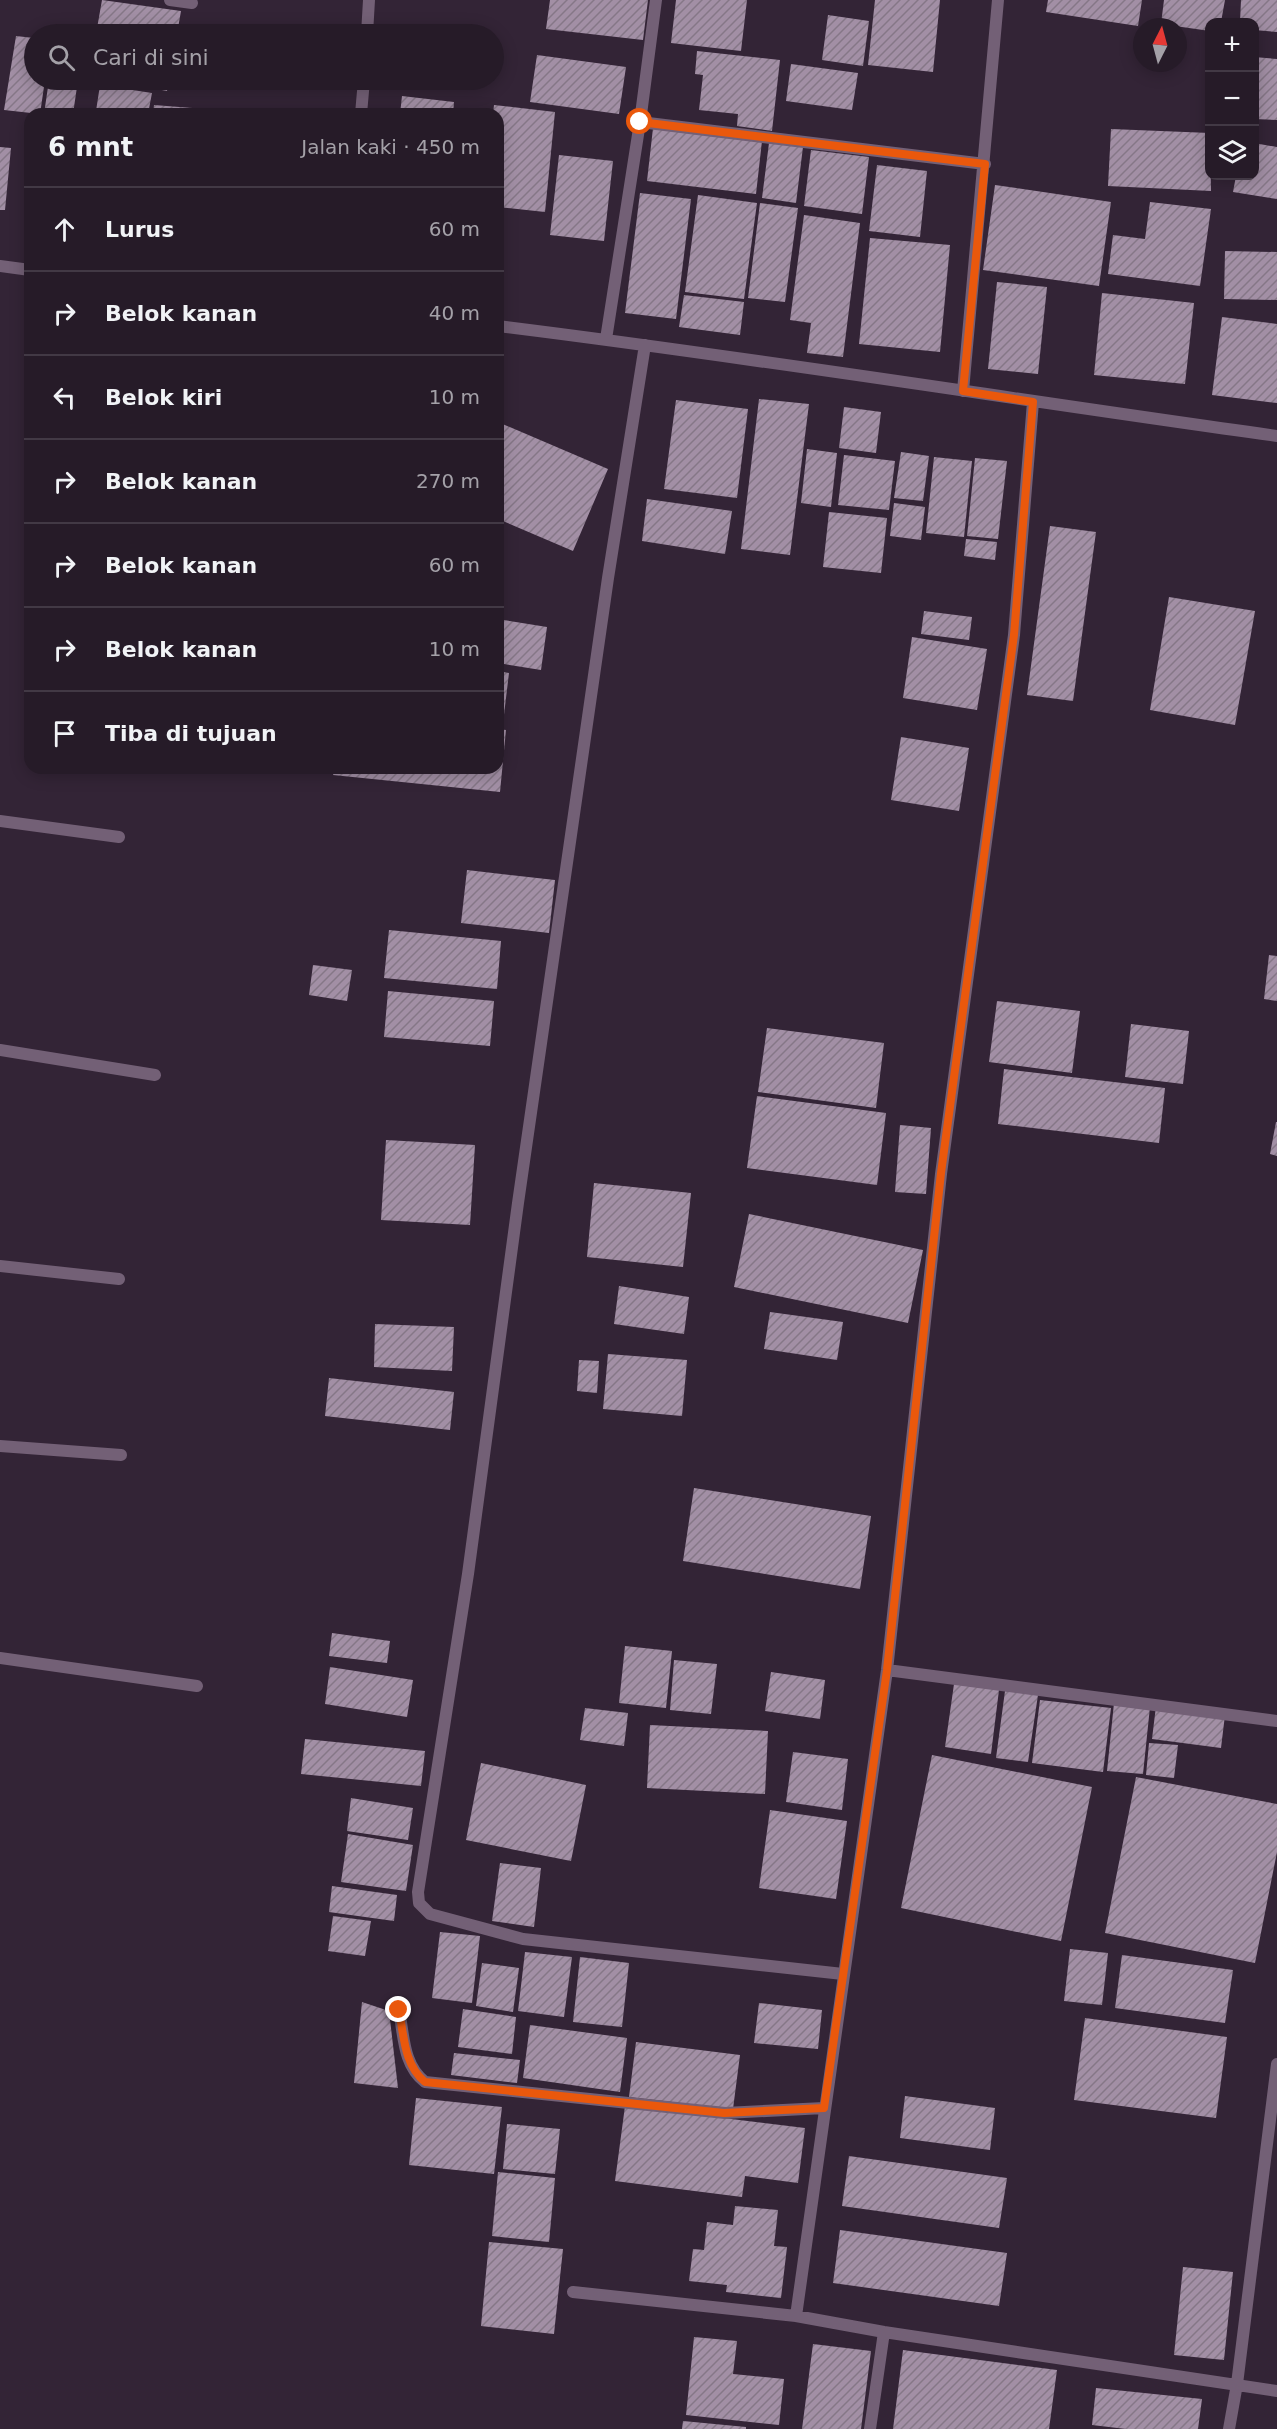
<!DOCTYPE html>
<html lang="id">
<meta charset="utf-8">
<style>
body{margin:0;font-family:"DejaVu Sans",sans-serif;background:#322834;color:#f1f3f6}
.controls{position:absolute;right:18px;top:18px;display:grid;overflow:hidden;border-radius:12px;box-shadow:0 3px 15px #0003}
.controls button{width:54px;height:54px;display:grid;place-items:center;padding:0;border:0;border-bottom:2px solid #423945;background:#261b28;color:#f1f3f6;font:30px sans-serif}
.compass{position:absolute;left:1133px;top:18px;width:54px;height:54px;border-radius:50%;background:#261b28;box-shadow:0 3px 15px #0003;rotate:6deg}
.stop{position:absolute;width:18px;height:18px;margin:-14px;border:4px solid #ea580c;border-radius:50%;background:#fff}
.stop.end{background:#ea580c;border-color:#fff;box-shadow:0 2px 6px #0008}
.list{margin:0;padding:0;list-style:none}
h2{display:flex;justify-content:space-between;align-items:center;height:78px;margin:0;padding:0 24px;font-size:26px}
h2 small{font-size:20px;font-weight:400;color:#a4a1a8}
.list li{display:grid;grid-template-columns:39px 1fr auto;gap:18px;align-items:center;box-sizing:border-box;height:84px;padding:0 24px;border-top:2px solid #423945}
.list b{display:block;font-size:22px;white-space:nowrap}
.list em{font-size:20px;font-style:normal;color:#a4a1a8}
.icon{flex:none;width:33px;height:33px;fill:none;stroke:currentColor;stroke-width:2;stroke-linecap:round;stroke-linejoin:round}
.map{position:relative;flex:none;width:1277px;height:2429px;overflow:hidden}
.search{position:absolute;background:#261b28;box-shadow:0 3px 15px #0003;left:24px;top:24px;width:480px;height:66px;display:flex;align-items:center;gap:15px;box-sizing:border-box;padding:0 21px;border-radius:33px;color:#a4a1a8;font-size:22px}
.panel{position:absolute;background:#261b28;box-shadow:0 3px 15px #0003;left:24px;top:108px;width:480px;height:666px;border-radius:18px}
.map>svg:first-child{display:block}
</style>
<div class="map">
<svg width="1277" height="2429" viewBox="0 0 1277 2429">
<defs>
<pattern id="building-hatch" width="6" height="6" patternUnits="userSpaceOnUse" patternTransform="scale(1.5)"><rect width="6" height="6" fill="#a28fa5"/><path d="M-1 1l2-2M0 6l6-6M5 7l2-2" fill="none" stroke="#857787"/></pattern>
</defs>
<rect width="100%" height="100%" fill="#332436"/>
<path fill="url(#building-hatch)" d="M 102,0 L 181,11 L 177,34 L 96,34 Z
M 550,0 L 648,0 L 643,40 L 546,29 Z
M 676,0 L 747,0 L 741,51 L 671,43 Z
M 875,0 L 940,0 L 933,72 L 868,65 Z
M 1048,0 L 1142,0 L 1138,26 L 1046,12 Z
M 1164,0 L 1225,0 L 1221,22 L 1210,22 L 1210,31 L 1161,24 Z
M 1241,0 L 1277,0 L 1277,32 L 1254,30 L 1254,22 L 1240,22 Z
M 828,15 L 869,21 L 863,66 L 822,60 Z
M 58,26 L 86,30 L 85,34 L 57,34 Z
M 16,36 L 34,38 L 34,80 L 45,80 L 40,114 L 4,110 Z
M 697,51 L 780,60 L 772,131 L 737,126 L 738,114 L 699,110 L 703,75 L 695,74 Z
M 537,55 L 626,67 L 619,114 L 530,102 Z
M 1254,57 L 1277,59 L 1277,120 L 1254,119 Z
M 791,64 L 858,73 L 852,110 L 786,101 Z
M 49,80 L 78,80 L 73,114 L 44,114 Z
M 108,80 L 169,80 L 167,91 Z
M 100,85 L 152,93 L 148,114 L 115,114 L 96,111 Z
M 402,96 L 454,102 L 453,114 L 400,114 Z
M 154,105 L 205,109 L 205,114 L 153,114 Z
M 494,105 L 555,112 L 545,212 L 498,207 L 498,114 L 493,114 Z
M 653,128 L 762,141 L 756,194 L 647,181 Z
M 1111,129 L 1210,133 L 1211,191 L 1108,186 Z
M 769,143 L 803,147 L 796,203 L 762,198 Z
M 1254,143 L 1277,147 L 1277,199 L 1233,192 L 1236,176 L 1254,176 Z
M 0,147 L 11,148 L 5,210 L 0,210 Z
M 811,150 L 869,157 L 862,214 L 804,206 Z
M 559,155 L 613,161 L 604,241 L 550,235 Z
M 877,165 L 927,171 L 920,237 L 869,231 Z
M 995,185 L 1111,202 L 1099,286 L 983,270 Z
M 640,193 L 691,199 L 676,319 L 625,313 Z
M 698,195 L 757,203 L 744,299 L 685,292 Z
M 1150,202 L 1211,209 L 1200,286 L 1108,274 L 1113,235 L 1145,239 Z
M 760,203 L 798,208 L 785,302 L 748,298 Z
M 804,215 L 860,223 L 843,357 L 807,353 L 811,323 L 790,320 Z
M 870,238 L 950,245 L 940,352 L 859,344 Z
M 1225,251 L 1277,252 L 1277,300 L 1224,299 Z
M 997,282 L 1047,287 L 1038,374 L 988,369 Z
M 1102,293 L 1194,303 L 1185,384 L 1094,375 Z
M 684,295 L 744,302 L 740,335 L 679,327 Z
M 1222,317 L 1277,324 L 1277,403 L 1212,395 Z
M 759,399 L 809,404 L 790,555 L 741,549 Z
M 676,400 L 748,409 L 737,498 L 664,489 Z
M 844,407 L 881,412 L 876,453 L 839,448 Z
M 498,422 L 608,469 L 573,551 L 498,519 Z
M 807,449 L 837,453 L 831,507 L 801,503 Z
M 901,452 L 929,456 L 923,501 L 894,498 Z
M 844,455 L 895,461 L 889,510 L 838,505 Z
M 934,457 L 972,461 L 964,537 L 926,533 Z
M 975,458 L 1007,461 L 998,539 L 967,536 Z
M 647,499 L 732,511 L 725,554 L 642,541 Z
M 894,503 L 925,507 L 921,540 L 890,536 Z
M 829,512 L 887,518 L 881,573 L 823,567 Z
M 1050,526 L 1096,532 L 1073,701 L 1027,695 Z
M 966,539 L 997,542 L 995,560 L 964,556 Z
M 1169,597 L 1255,611 L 1235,725 L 1150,710 Z
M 924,611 L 972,617 L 969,640 L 921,634 Z
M 498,619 L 547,627 L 541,670 L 498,663 Z
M 912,637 L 987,649 L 977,710 L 903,698 Z
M 498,671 L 509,673 L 503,723 L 498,722 Z
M 498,729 L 506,730 L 500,792 L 333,775 L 334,768 L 498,768 Z
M 901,737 L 969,748 L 959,811 L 891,800 Z
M 467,870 L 555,880 L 549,933 L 461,923 Z
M 389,930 L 501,941 L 497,989 L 384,978 Z
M 1269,955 L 1277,956 L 1277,1001 L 1264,999 Z
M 313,965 L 352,970 L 347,1001 L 309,995 Z
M 388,991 L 494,1001 L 490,1046 L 384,1037 Z
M 997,1001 L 1080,1011 L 1072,1073 L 989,1062 Z
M 1131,1024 L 1189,1031 L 1183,1084 L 1125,1077 Z
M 767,1028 L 884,1043 L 876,1108 L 758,1092 Z
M 1004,1069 L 1165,1088 L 1159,1143 L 998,1124 Z
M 757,1096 L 886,1113 L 877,1185 L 747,1168 Z
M 1276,1122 L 1277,1122 L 1277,1156 L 1270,1154 Z
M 900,1125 L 931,1128 L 926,1194 L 895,1192 Z
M 386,1140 L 475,1145 L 470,1225 L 381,1220 Z
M 594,1183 L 691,1193 L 683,1267 L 587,1257 Z
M 749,1214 L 923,1250 L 908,1323 L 734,1287 Z
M 619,1286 L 689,1297 L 684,1334 L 614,1324 Z
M 770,1312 L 843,1322 L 837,1360 L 764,1349 Z
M 375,1324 L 454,1327 L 452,1371 L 374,1367 Z
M 608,1354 L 687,1360 L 682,1416 L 603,1409 Z
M 579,1360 L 599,1361 L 597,1393 L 577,1391 Z
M 329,1378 L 454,1392 L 450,1430 L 325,1416 Z
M 694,1488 L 871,1516 L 860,1589 L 683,1561 Z
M 332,1633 L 390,1641 L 387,1663 L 329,1656 Z
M 625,1646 L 672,1651 L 666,1708 L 619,1703 Z
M 674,1660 L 717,1664 L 711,1714 L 670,1710 Z
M 330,1667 L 413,1680 L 407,1717 L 325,1704 Z
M 771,1672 L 825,1680 L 820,1719 L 765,1711 Z
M 954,1684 L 999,1690 L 991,1754 L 945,1747 Z
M 1005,1691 L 1038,1695 L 1028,1762 L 996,1758 Z
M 1040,1700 L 1111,1708 L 1103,1772 L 1032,1763 Z
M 1114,1703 L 1150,1707 L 1143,1774 L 1107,1771 Z
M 1156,1706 L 1225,1715 L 1221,1748 L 1152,1739 Z
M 585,1708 L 628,1713 L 624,1746 L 580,1740 Z
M 650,1725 L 768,1731 L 765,1794 L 647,1788 Z
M 305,1739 L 425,1751 L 421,1786 L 301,1774 Z
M 1149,1743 L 1178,1745 L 1174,1778 L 1146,1775 Z
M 793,1752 L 848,1759 L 842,1810 L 786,1802 Z
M 932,1755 L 1092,1787 L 1061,1941 L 901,1908 Z
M 481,1763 L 586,1785 L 571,1861 L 466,1840 Z
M 1136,1777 L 1277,1804 L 1277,1852 L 1255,1963 L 1105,1933 Z
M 351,1798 L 413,1808 L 408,1840 L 347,1831 Z
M 770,1810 L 847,1821 L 836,1899 L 759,1888 Z
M 348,1834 L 413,1845 L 406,1891 L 341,1882 Z
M 500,1863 L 541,1868 L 534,1927 L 492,1921 Z
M 332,1886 L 397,1895 L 394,1921 L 329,1912 Z
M 333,1916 L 371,1921 L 365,1956 L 328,1951 Z
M 440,1932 L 480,1936 L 472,2003 L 432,1998 Z
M 1070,1949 L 1108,1953 L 1102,2005 L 1064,2001 Z
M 525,1952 L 572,1957 L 564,2017 L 518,2011 Z
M 1122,1955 L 1233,1970 L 1225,2023 L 1115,2008 Z
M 580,1957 L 629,1963 L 622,2027 L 573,2022 Z
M 482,1963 L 519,1968 L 513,2012 L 476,2006 Z
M 362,2002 L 389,2011 L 398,2088 L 354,2083 Z
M 759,2003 L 822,2010 L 818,2049 L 754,2043 Z
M 463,2009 L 516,2017 L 512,2054 L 458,2047 Z
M 1085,2018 L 1227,2037 L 1216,2118 L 1074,2100 Z
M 530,2025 L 627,2038 L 620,2092 L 523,2078 Z
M 636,2042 L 740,2055 L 733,2109 L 629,2097 Z
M 454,2053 L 520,2060 L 517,2083 L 451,2075 Z
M 905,2096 L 995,2108 L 990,2150 L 900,2138 Z
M 416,2098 L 502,2107 L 494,2174 L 409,2165 Z
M 625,2106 L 805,2128 L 798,2183 L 745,2176 L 742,2197 L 615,2181 Z
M 507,2124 L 560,2129 L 555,2174 L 503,2169 Z
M 849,2156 L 1007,2178 L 999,2228 L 842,2206 Z
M 498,2172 L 555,2178 L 549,2242 L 492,2236 Z
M 735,2206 L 778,2210 L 774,2246 L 787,2247 L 781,2298 L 726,2292 L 727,2285 L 689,2281 L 693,2249 L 704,2250 L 707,2222 L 733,2225 Z
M 840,2230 L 1007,2253 L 999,2306 L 833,2283 Z
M 489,2242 L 563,2249 L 554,2334 L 481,2326 Z
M 1183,2267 L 1233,2272 L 1224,2360 L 1174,2355 Z
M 694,2337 L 737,2341 L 733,2374 L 784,2379 L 779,2425 L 686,2415 Z
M 813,2344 L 871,2351 L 861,2429 L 802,2429 Z
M 903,2350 L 1057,2370 L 1049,2429 L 893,2429 Z
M 1096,2388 L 1202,2399 L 1198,2429 L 1126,2429 L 1092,2425 Z
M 683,2421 L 746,2427 L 746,2429 L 682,2429 Z"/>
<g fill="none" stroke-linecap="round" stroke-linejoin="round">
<path stroke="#736076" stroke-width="12" d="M 367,34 L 369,0
M 361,114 L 364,80"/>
<path stroke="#736076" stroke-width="12" d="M 170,0 L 192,3
M 640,122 L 985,164
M 0,266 L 30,270
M 498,326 C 758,358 1017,400 1277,436
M 606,339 L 640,122 L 656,0
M 645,345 L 608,578 L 518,1203 L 468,1574 L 418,1892 L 419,1903 L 430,1914 L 523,1939 L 843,1974
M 963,391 L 998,0
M 0,821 L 119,837
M 0,1050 L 155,1075
M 0,1266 L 119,1279
M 0,1446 L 121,1455
M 0,1658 L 197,1686
M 887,1670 L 1277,1721
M 399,2010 C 404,2036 403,2065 425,2082 L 725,2113 L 824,2108
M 573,2292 L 796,2316 L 884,2332 L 1277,2391
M 796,2316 L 887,1670 L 941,1174 L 1014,635 L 1033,402
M 870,2429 L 884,2332
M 1229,2429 L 1237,2384 L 1277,2064"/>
</g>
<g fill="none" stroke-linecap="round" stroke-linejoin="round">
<path stroke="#ea580c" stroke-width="8" d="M 399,2010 C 404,2036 404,2065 425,2082 L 724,2113 L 824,2108 L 887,1670 L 941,1173 L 1014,635 L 1033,402 L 963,391 L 985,164 L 640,122"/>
</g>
</svg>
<div class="controls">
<button>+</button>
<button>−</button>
<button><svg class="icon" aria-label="layers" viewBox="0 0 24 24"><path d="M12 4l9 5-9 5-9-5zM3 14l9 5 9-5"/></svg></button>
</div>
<svg class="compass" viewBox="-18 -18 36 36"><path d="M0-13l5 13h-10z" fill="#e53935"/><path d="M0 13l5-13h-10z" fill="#a4a1a8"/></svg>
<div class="stop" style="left:640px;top:122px"></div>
<div class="stop end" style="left:399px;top:2010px"></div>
<div class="search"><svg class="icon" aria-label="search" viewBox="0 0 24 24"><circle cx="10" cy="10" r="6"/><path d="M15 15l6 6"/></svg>Cari di sini</div>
<section class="panel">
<h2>6 mnt<small>Jalan kaki · 450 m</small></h2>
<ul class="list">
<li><svg class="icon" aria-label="ahead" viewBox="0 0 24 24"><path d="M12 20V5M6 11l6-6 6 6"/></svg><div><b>Lurus</b></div><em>60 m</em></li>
<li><svg class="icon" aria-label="right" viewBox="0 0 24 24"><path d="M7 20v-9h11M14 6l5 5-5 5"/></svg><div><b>Belok kanan</b></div><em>40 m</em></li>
<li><svg class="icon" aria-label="left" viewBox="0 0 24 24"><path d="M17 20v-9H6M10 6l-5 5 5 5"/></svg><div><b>Belok kiri</b></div><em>10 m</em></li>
<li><svg class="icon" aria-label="right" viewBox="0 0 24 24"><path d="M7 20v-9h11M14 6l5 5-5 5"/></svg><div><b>Belok kanan</b></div><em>270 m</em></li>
<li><svg class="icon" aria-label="right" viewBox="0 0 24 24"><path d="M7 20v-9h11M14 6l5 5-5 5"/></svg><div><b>Belok kanan</b></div><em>60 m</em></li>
<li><svg class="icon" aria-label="right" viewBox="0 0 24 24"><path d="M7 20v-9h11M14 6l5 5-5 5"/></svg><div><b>Belok kanan</b></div><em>10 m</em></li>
<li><svg class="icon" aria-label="arrive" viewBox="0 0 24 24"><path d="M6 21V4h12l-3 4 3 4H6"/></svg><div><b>Tiba di tujuan</b></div></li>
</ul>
</section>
</div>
